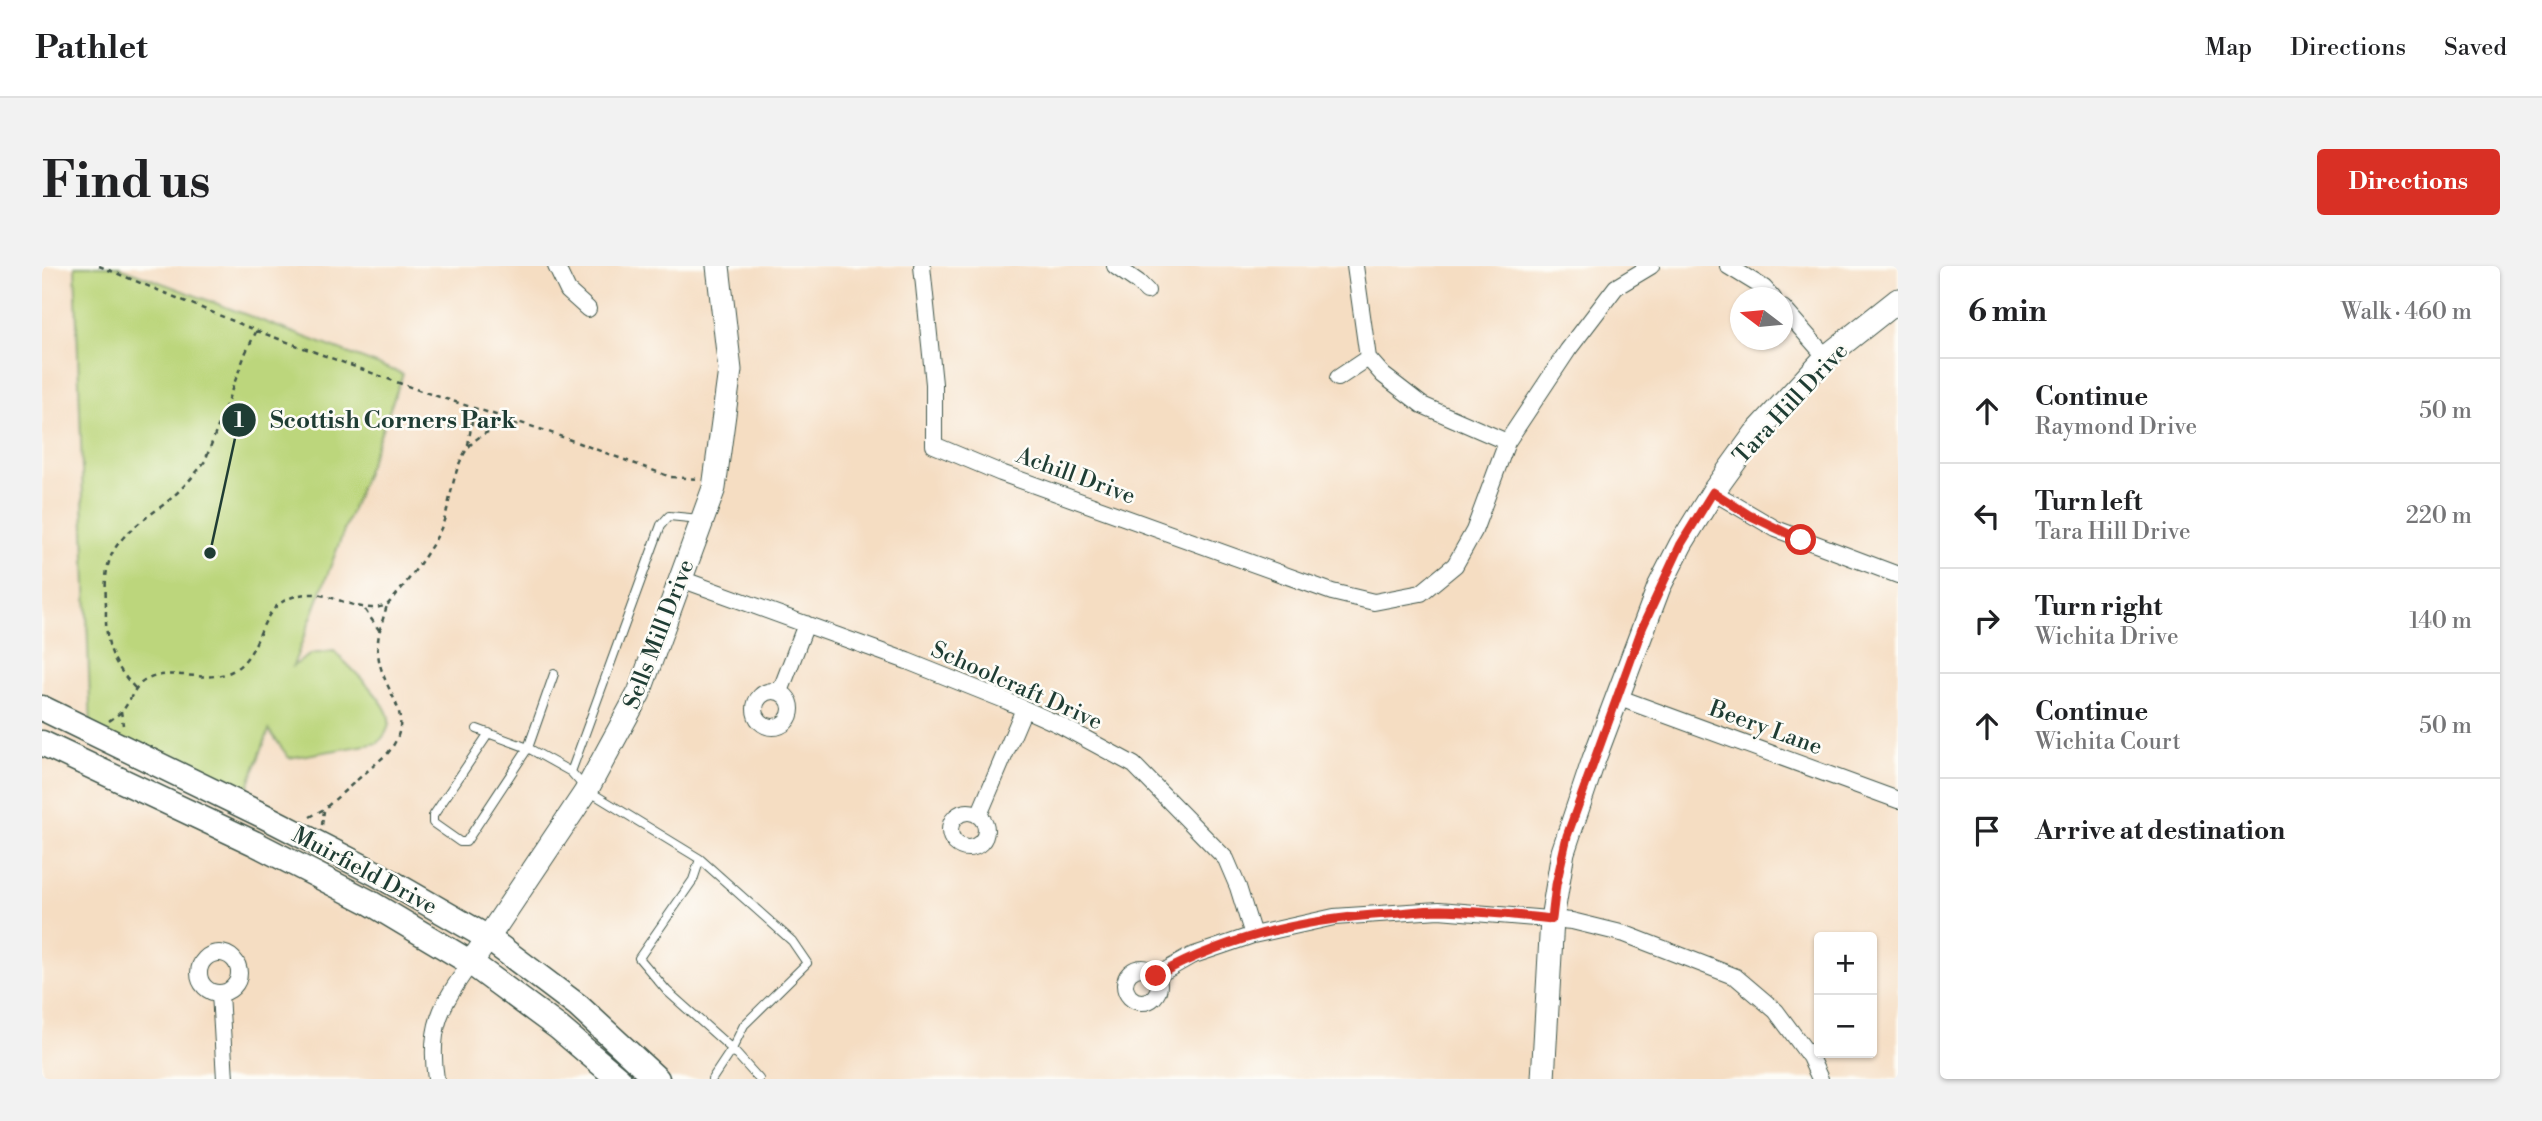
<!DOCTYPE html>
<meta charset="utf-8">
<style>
body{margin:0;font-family:"Libre Bodoni",serif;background:#f2f2f2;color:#202124}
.controls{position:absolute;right:21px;bottom:21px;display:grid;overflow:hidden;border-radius:7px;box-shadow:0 2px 5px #0004}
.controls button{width:63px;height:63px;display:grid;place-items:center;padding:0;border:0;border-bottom:2px solid #e0e0e0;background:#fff;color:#202124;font:35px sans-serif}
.compass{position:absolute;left:1688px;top:21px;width:63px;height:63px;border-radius:50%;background:#fff;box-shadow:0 2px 5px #0004;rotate:286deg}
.stop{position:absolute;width:21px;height:21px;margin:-16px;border:5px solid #d93025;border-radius:50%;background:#fff}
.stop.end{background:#d93025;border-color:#fff;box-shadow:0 2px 7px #0008}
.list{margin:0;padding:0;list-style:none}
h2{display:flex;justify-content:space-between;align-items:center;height:91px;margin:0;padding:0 28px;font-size:30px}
h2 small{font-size:23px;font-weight:400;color:#757577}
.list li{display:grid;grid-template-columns:46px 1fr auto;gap:21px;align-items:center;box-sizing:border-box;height:105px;padding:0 28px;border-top:2px solid #e0e0e0}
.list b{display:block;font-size:26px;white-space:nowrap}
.list p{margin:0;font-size:23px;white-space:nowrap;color:#757577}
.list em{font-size:23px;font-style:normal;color:#757577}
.icon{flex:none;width:38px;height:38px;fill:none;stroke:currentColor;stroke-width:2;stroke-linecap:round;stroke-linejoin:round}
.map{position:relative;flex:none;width:1856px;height:813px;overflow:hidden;border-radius:7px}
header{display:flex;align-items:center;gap:42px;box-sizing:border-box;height:98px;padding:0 35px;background:#fff;border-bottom:2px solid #e0e0e0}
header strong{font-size:33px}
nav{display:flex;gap:38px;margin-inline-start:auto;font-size:24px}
.intro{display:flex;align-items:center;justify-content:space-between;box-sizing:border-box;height:168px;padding:0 42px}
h1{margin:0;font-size:49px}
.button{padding:18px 32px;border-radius:7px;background:#d93025;color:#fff;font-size:24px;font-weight:700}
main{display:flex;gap:42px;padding:0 42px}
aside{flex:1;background:#fff;border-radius:7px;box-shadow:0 2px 5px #0004}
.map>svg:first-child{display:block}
</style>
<header>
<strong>Pathlet</strong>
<nav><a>Map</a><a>Directions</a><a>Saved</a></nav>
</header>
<div class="intro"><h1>Find us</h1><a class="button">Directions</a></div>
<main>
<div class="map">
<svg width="1856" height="813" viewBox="0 0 1856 813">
<rect width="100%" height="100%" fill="#fdfcf7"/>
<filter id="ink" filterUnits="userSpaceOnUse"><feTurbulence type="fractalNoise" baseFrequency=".0143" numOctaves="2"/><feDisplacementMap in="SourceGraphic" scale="14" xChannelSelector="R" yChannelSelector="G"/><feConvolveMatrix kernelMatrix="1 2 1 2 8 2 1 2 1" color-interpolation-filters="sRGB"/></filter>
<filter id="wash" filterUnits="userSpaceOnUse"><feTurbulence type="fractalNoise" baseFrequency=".00686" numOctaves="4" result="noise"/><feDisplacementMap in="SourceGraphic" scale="28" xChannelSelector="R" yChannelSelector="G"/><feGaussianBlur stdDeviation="1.57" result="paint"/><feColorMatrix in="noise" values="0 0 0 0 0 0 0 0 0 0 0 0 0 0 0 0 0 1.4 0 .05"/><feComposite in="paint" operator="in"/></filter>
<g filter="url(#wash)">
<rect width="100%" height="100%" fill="#f5ddc2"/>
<path fill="#bcd67b" stroke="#6e8a58" stroke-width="2" d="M 33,0 L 75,0 L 361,108 L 251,400 L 269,388 L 292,385 C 306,400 345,434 347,453 C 348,463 342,470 336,477 L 247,492 L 227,464 L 199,539 L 49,466 Z"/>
</g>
<g filter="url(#ink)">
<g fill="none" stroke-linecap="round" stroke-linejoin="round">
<g stroke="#3f5549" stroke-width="10">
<path id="lane" d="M 435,463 L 486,482 L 529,506 L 545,524 L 658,593 L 651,614 L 597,692 L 625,725 L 690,783 L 670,813
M 447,467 L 391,550 L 391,557 L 418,576 L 424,576 L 486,482 L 512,408
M 529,506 L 619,259 L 627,250 L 658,253
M 658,593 L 750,675 L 765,697 L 702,759 L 690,783 L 717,813"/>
</g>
<g stroke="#3f5549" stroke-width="18">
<path id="street" d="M 514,0 L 526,25 L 546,43
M 880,0 L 892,118 L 892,179 L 959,207 L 1290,326 L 1332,336 L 1379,327 L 1413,299 L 1432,265 L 1465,176 L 1526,84 L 1574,21 L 1609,0
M 1073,0 L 1096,16 L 1105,25
M 1313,0 L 1326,92 L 1341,109 L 1380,139 L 1465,176
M 1686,0 L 1722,22 L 1731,32
M 1741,42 L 1784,91
M 1296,112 L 1326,92
M 1671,226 L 1734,263 L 1856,309
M 639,313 L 865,395 L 965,435 L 1018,459 L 1092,499 L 1184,593 L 1196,621 L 1211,669
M713 443a18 18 0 1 1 36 0a18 18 0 1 1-36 0Z
M 738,426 L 764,358
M 1575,431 L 1856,534
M908 564a18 18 0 1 1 36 0a18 18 0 1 1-36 0Z
M 937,549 L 982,443
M157 707a20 20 0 1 1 40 0a20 20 0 1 1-40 0Z
M1083 719a17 17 0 1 1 34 0a17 17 0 1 1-34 0Z
M 1114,710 L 1149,690 L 1179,680 L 1211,669 L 1292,651 L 1397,644 L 1530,655 L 1583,668 L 1694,711 L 1734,745 L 1768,791 L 1778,813
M 178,727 L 183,813
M 394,813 C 386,762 399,738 429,697"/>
</g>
<g stroke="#3f5549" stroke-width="25">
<path id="secondary" d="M 429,697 L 543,527 L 597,427 L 672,222 L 688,104 L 676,0
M 1501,813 L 1510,653 L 1521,586 L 1552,493 L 1617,321 L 1639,278 L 1671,226 L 1713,168 L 1784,91 L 1856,34"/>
</g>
<g stroke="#3f5549" stroke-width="27">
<path id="primary" d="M 0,442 L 222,550 L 335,608 L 446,672 L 536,740 L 615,813
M 0,477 L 212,577 L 327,636 L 429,697 L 517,762 L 577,813"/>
</g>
<path stroke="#3f5549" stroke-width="2.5" stroke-dasharray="5 5" stroke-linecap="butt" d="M 57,0 L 218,66 L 379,125 L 504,165 L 629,211 L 656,213
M 426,179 L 432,144
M 323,344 L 337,364
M 93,422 C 70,397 63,378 64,344 C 64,328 62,311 67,296 C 74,269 107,251 126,235 C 140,223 152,210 163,195 L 204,86 L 215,64
M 79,445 L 81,459
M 67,455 C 71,452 76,449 80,445 C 90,434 91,419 106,413 C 134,400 169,421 195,402 C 225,379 213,339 258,329 C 289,322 315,351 345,339 C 361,323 392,280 400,260 C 411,232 410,191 436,172 C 447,163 463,161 476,158
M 268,551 L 282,543 L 346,487 C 377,447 340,429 336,387 C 334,371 341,354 345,339
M 280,559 L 282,545"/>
<use href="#lane" stroke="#fff" stroke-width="8"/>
<use href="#street" stroke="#fff" stroke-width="16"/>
<use href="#secondary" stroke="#fff" stroke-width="23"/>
<use href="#primary" stroke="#fff" stroke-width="24"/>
</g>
</g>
<g fill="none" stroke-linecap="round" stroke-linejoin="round" filter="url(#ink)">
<path stroke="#d93025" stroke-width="9" d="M 1114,710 C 1185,670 1264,653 1345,648 C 1362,647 1380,644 1398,644 C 1435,645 1473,649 1510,653 L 1514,619 L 1525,570 L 1601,360 L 1639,278 L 1671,226 L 1707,249 L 1759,274"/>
</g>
<g text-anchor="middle" stroke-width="5" stroke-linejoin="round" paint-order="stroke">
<g font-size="23" fill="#1f3d34" stroke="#fdfcf7">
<text transform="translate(1748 137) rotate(-47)" y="8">Tara Hill Drive</text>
<text transform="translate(1034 209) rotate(20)" y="8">Achill Drive</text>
<text transform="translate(616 368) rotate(-69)" y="8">Sells Mill Drive</text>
<text transform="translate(975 419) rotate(24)" y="8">Schoolcraft Drive</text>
<text transform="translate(1724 461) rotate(20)" y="8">Beery Lane</text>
<text transform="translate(323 604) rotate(28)" y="8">Muirfield Drive</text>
</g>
</g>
<path fill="none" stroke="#1f3d34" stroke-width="2.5" d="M168 287L197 154"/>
<g fill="#1f3d34" stroke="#fdfcf7" stroke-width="2.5">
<circle cx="168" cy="287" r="7"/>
<circle cx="197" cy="154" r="18"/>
</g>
<g font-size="21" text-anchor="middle" font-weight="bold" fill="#fff">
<text x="197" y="161">1</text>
</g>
<g font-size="24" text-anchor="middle" font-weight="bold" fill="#1f3d34" stroke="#fdfcf7" stroke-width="5" stroke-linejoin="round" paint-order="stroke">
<text x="351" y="162">Scottish Corners Park</text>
</g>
</svg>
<div class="controls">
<button>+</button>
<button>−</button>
</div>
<svg class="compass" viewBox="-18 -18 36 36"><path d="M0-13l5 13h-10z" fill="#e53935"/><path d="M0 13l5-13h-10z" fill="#757577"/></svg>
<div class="stop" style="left:1759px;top:274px"></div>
<div class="stop end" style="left:1114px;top:710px"></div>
</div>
<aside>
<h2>6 min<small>Walk · 460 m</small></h2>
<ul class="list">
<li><svg class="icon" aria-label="ahead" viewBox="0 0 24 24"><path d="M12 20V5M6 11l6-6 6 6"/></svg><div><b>Continue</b><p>Raymond Drive</p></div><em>50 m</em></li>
<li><svg class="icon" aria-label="left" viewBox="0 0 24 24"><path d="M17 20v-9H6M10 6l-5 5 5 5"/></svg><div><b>Turn left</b><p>Tara Hill Drive</p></div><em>220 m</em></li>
<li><svg class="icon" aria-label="right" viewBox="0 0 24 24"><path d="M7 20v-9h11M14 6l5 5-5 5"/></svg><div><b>Turn right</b><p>Wichita Drive</p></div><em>140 m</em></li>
<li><svg class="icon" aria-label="ahead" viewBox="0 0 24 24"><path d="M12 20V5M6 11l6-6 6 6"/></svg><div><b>Continue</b><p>Wichita Court</p></div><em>50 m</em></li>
<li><svg class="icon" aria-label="arrive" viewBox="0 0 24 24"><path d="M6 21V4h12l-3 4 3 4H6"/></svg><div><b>Arrive at destination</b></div></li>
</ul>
</aside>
</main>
